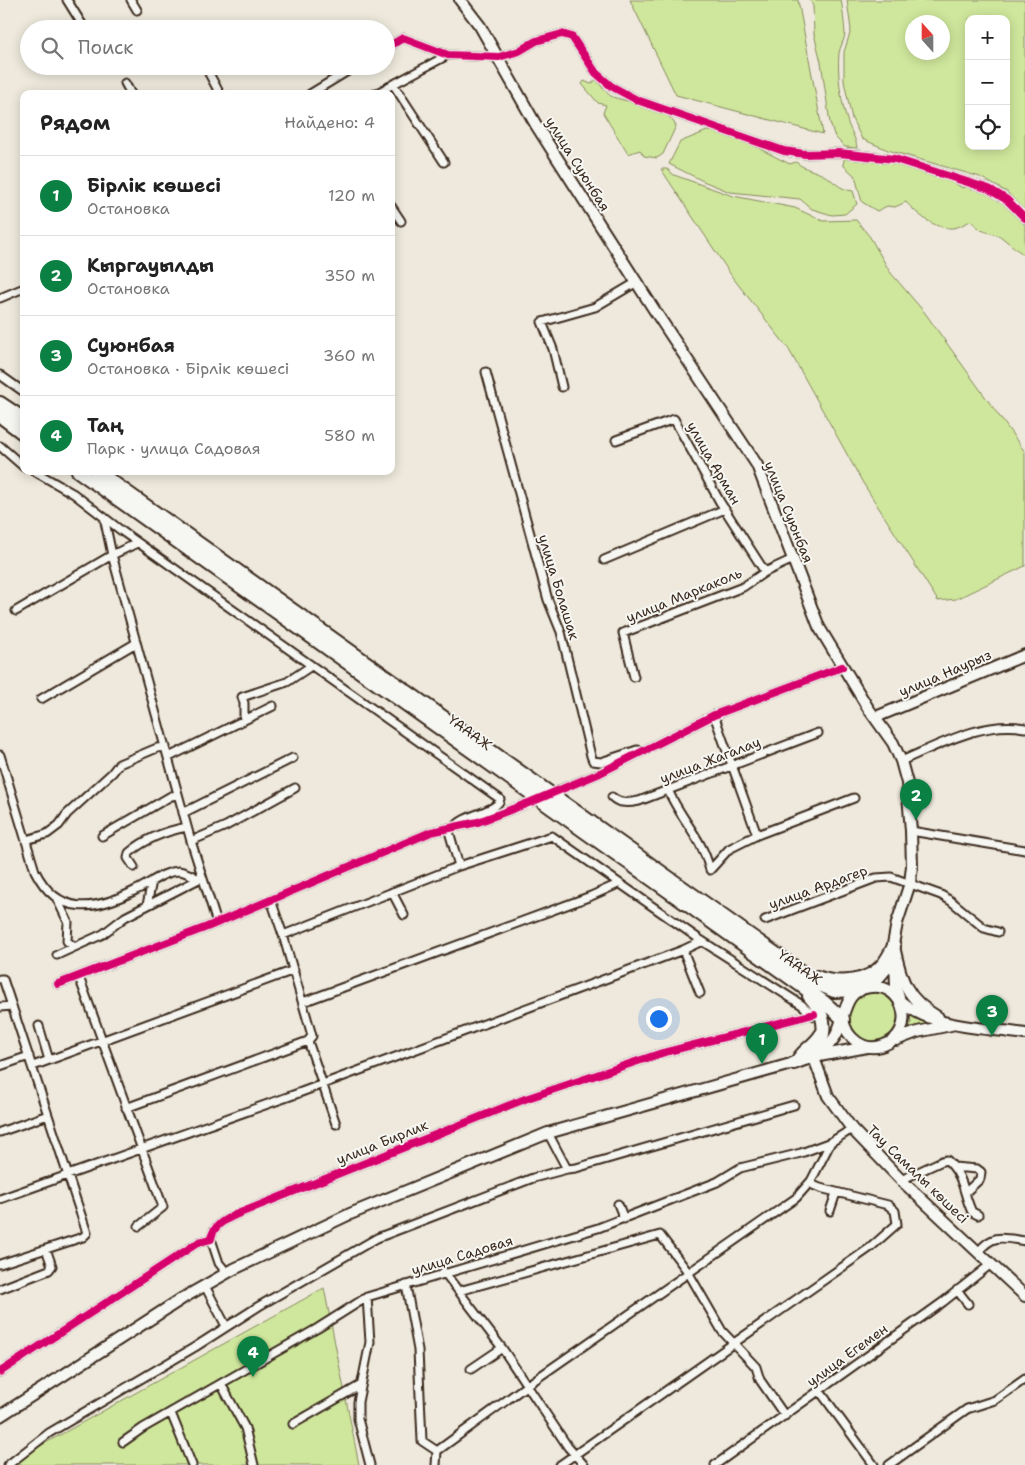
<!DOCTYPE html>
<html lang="ru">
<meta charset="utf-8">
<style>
body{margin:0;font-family:"Shantell Sans",sans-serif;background:#f2f2f2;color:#222}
.controls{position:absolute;right:15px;top:15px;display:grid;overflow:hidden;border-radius:10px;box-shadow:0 2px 12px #0003}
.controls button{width:45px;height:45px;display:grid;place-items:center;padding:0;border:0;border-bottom:1px solid #e0e0e0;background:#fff;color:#222;font:25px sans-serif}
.compass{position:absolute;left:905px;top:15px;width:45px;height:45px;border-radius:50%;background:#fff;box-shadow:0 2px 12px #0003;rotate:339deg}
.you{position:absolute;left:658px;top:1018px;width:18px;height:18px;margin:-12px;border:4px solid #fff;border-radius:50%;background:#1a73e8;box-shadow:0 0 0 8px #1a73e833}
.badge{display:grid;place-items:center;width:32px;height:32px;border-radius:50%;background:#0b8043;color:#fff;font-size:16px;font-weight:700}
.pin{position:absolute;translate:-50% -41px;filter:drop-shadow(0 1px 2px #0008)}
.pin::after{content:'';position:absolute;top:26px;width:18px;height:15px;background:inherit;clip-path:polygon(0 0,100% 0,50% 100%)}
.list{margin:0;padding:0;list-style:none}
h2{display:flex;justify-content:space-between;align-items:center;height:65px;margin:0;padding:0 20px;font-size:21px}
h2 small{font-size:16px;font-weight:400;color:#767676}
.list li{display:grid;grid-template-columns:32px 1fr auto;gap:15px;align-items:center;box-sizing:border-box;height:80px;padding:0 20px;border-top:1px solid #e0e0e0}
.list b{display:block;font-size:19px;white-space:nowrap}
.list p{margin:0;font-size:16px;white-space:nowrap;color:#767676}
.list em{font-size:16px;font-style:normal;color:#767676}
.icon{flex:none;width:28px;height:28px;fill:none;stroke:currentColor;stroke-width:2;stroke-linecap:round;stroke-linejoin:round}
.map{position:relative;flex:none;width:1025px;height:1465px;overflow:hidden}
.search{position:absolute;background:#fff;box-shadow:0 2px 12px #0003;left:20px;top:20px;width:375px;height:55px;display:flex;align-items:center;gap:12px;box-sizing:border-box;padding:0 18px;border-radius:28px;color:#767676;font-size:19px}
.panel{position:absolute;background:#fff;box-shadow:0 2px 12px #0003;left:20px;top:90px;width:375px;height:385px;border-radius:10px}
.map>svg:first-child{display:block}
</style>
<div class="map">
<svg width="1025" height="1465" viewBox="0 0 1025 1465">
<rect width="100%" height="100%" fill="#eee9dc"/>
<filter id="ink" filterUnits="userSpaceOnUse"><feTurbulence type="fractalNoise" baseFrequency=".02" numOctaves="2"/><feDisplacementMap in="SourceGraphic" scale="10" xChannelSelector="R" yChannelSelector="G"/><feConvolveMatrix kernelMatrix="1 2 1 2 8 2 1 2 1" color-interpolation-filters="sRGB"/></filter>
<g filter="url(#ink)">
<path fill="#cfe79c" stroke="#85885d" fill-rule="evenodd" d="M 630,0 L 798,0 L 823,134 L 676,95 Z
M 810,0 L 841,0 C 842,2 845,31 845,34 C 844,41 840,47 839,53 C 837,74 841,103 848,123 C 851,132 856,138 857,148 L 845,147 L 835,137 L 830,123 L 821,62 L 814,34 L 813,6 Z
M 847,0 L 1025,0 L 1025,212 L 1007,192 L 980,177 L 888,150 L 862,139 L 852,119 L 844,81 L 844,52 L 851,30 ZM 969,19 L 1006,19 L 1006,146 L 969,146 ZM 912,22 L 942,22 L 942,52 L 912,52 Z
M 596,80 C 601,85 607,95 613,97 C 635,105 664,103 676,126 L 663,154 L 657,158 L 644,156 L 640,150 L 628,154 L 603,113 L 606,105 L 598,103 L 582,84 L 584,81 L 591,84 Z
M 707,131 C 735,133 764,152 790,164 L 796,162 C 805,170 815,170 825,176 C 836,182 838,189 853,191 L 857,204 L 845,214 L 832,215 L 812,209 L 800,199 L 730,192 L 703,181 L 669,164 L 680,142 Z
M 845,155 L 905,162 L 950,180 L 962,188 L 976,185 L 1000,199 L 1025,225 L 1025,256 L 1000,236 L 981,230 L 971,221 C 965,223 958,228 952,228 C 934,229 917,214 906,202 L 895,207 L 887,206 L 877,211 L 862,202 L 855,176 L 843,165 Z
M 661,169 L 667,169 L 674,175 L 733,196 L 795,208 L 823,221 L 856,220 L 870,237 L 890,272 L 925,313 L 1025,452 L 1025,566 L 956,599 L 938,601 L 863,483 L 788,348 L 733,278 Z
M848 1016a25 25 0 1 1 50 0a25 25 0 1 1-50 0Z
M 909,1013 L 920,1020 L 934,1023 L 908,1029 L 911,1023 Z
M 324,1288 L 359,1465 L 6,1465 Z"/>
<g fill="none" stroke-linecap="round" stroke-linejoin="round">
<g stroke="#3b2a1e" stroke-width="11">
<path id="street" d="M 67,0 L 85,29
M 131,0 L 137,10
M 386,48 L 403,38 L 448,55 L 499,57 L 519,51 L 536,41 L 562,34 L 572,37 L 596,73 L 611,86 L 637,100 L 784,151 L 805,154 L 839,153 L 895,159 L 989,189 L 1007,200 L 1025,218
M 205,66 L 220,94
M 125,83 L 131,94
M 393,84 L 444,162
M 310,94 L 356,66
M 375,94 L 448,55
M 391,206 L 401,221
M 0,298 L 24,288
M 486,372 L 548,600 L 561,632 L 591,756 L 593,761 L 601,762 L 637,750 L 642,751
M 0,375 L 24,392
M 562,387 L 553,349 L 542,322 L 595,307 L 637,282
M 616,440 L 674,419 L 720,502 L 765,572
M 0,446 L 24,467
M 34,471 L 74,494 L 123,532 L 500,799 C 498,812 464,814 455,827
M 104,517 L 112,555 L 137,543
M 604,560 L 725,509
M 16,611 L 112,555 L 191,841 L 217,923
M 634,677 L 623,633 L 743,587 L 765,572 L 793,559
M 41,699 L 136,643
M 714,715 L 757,835
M 244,720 L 244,703 L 242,697 L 287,682 L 311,666
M 0,755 L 35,871 C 58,917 95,911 136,890 C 150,884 162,872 178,871 C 185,871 193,876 199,879 L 202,878
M 169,757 L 273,706
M 901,761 C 939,745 983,720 1025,728
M 559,790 L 600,773 L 714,715 L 842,667
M 668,790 C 681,820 702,837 710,870 L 729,849 L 757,835 L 854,798
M 612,797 C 619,804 629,803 639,801 L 818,733
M 183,813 L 293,758
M 448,828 L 459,866
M 911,831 L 1025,850
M 102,836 L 171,796 L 178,795
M 26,840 L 47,834 L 59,825 L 67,814 L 112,773 L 119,764 L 157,748 L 166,747
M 191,841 L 226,826 L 295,788
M 134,867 L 128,858 L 129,853 C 145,839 166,831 187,827
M 392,892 L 404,915
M 57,899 L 68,922 L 67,941 L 74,947
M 271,900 L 283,935 L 459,866 L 552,836 L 702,941 L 802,1005 L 814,1016
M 147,905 L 152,881
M 765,920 L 876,878 L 891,877 L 941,895 L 951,901 L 984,928 L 998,932
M 683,950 L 700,993
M 57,955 L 103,934 L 125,917 L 199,879
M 79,977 L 163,1207 L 139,1226
M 0,979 L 3,979 L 12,1006
M 58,984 L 207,927 L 431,832 L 478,822 L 531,802
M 303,1002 L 591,896 L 618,884
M 0,1007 L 12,1006 L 87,1233 L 83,1237 L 0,1264
M 39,1026 L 49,1060
M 308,1041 L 336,1124
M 794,1062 C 799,1049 812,1045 819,1033
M 0,1066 L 29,1056
M 33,1066 L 294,970
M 126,1108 L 308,1041 L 312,1036 L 311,1032 L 283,935
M 0,1132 L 48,1115
M 954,1167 L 977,1169 L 981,1172 L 980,1179 L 967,1191
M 567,1169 L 576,1168 L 794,1105
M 901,1180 L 942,1161 L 947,1160 C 965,1177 963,1194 972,1212 L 978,1215
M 0,1199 L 296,1094 L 683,950 L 702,941
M 618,1204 L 624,1219
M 830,1211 L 836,1193
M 211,1239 L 219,1263 L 227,1273
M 979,1251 C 994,1233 1003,1238 1025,1241
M 444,1272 L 502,1348 L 568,1447 L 584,1465
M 406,1285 L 418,1350 L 422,1441 L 437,1451
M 205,1286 L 226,1326
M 0,1289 L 49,1270 L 52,1266 L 46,1249
M 957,1290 L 968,1304
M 459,1291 L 660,1235 L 688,1272 L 722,1331 L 756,1367 L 760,1380 L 785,1416
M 367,1297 L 370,1342 L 358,1402 L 358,1419 L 370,1465
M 471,1369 L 502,1348
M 0,1372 L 199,1242 L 211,1239 C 213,1226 224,1220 235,1215 L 525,1099 L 662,1053 L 814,1014
M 221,1384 L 245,1428 L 254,1465
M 819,1390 L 874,1465
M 171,1413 L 192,1465
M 293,1424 L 361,1385
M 123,1442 L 143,1428 L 318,1328 L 367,1297 L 598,1228 L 717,1182 L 740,1168 L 801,1153 L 831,1142
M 437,1451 L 526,1386 L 796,1198 L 811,1181 L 831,1142 L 852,1129
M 8,1465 L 49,1433 L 195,1347 L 259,1306 L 377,1238 L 533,1178 L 567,1169 L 548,1133
M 436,1465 L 437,1451
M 560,1465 L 871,1247 L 897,1224 L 895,1211 L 888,1205 L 820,1188 L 813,1185 L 811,1181
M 715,1465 L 943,1302 L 991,1264
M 889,1465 L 967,1409 L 995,1400 L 1025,1379"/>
</g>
<g stroke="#3b2a1e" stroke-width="14">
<path id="secondary" d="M 460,0 L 480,26 L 536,125 L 653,308 L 757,465 L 819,627 L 868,708 L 893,743 L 901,761 L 907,783 L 911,831 L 912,866 L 910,883 L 897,923 L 889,966 L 878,979 L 865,988
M 876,717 L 1025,655
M 895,960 L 896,987 L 900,1001
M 814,1058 L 828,1096 L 852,1129 L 901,1180 L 1025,1296"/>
</g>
<g stroke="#3b2a1e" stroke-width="14">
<path id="primary" d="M 894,946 C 901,980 906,999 938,1017
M 900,1001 C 933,1029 984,1027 1025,1034
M 896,1040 L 917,1032 L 951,1025
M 819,1056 C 824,1049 832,1043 836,1035 C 846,1016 843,989 871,987 C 905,983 917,1033 884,1045 C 864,1053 846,1038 843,1019
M 0,1416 L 183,1298 L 234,1269 L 350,1214 L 548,1133 L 819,1056 L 867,1047"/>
</g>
<g stroke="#3b2a1e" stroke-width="16">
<path id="highway" d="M 0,403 L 24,419
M 0,416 L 24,434
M 78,471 L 824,1002 L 843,1019
M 97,471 L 820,985 L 834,991 L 859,990
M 817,977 C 838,985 869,983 884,963 C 888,958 891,952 894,946
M 794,1063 C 828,1051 832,1021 809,996"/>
</g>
<use href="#street" stroke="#f6f6f2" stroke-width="7"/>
<use href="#secondary" stroke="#f6f6f2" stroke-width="10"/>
<use href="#primary" stroke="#f6f6f2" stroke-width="10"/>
<use href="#highway" stroke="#f6f6f2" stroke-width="12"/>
<g stroke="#f6f6f2" stroke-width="11">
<path id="cycleway" d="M 386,48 L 403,38 L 448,55 L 499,57 L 519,51 L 536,41 L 562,34 L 572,37 L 596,73 L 611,86 L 637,100 L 784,151 L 805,154 L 839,153 L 895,159 L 989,189 L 1007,200 L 1025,218
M 58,984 L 207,927 L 431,832 L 478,822 L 531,802 L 600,773 L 714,715 L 842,667
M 0,1372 L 199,1242 L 211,1239 C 213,1226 224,1220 235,1215 L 525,1099 L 662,1053 L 814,1014"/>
</g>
<use href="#cycleway" stroke="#d6006c" stroke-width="8"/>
</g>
</g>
<g text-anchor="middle" stroke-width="4" stroke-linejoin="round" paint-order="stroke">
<g font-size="14" fill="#3b2a1e" stroke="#f6f6f2">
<text transform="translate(578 164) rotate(58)" y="5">улица Суюнбая</text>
<text transform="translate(714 463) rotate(60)" y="5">улица Арман</text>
<text transform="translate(789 512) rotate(68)" y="5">улица Суюнбая</text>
<text transform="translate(559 587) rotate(73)" y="5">улица Болашак</text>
<text transform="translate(684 595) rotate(-22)" y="5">улица Маркаколь</text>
<text transform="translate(945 673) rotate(-23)" y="5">улица Наурыз</text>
<text transform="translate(470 732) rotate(36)" y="5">ҮАААЖ</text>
<text transform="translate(710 760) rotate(-21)" y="5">улица Жагалау</text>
<text transform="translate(818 887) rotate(-20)" y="5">улица Ардагер</text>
<text transform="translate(800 967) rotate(35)" y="5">ҮАААЖ</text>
<text transform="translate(382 1142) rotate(-22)" y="5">улица Бирлик</text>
<text transform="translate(918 1174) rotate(44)" y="5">Тау Самалы көшесі</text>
<text transform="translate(462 1255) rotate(-17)" y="5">улица Садовая</text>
<text transform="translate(847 1355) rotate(-36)" y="5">улица Егемен</text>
</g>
</g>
</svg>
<div class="controls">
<button>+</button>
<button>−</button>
<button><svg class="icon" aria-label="locate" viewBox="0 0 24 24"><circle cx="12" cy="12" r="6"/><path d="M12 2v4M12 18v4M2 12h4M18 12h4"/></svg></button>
</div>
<svg class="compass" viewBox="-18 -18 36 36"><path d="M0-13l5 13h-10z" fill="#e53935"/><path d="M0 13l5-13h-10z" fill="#767676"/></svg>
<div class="you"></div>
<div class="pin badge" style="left:762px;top:1064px">1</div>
<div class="pin badge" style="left:916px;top:820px">2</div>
<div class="pin badge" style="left:992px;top:1036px">3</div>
<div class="pin badge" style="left:253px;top:1377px">4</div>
<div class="search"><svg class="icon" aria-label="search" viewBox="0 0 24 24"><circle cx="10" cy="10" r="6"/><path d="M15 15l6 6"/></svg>Поиск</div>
<section class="panel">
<h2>Рядом<small>Найдено: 4</small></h2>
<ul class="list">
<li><span class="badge">1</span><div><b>Бірлік көшесі</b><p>Остановка</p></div><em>120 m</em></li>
<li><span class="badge">2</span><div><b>Кыргауылды</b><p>Остановка</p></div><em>350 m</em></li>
<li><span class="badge">3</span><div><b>Суюнбая</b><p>Остановка · Бірлік көшесі</p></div><em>360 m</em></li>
<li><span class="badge">4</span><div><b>Таң</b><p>Парк · улица Садовая</p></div><em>580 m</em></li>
</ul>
</section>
</div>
